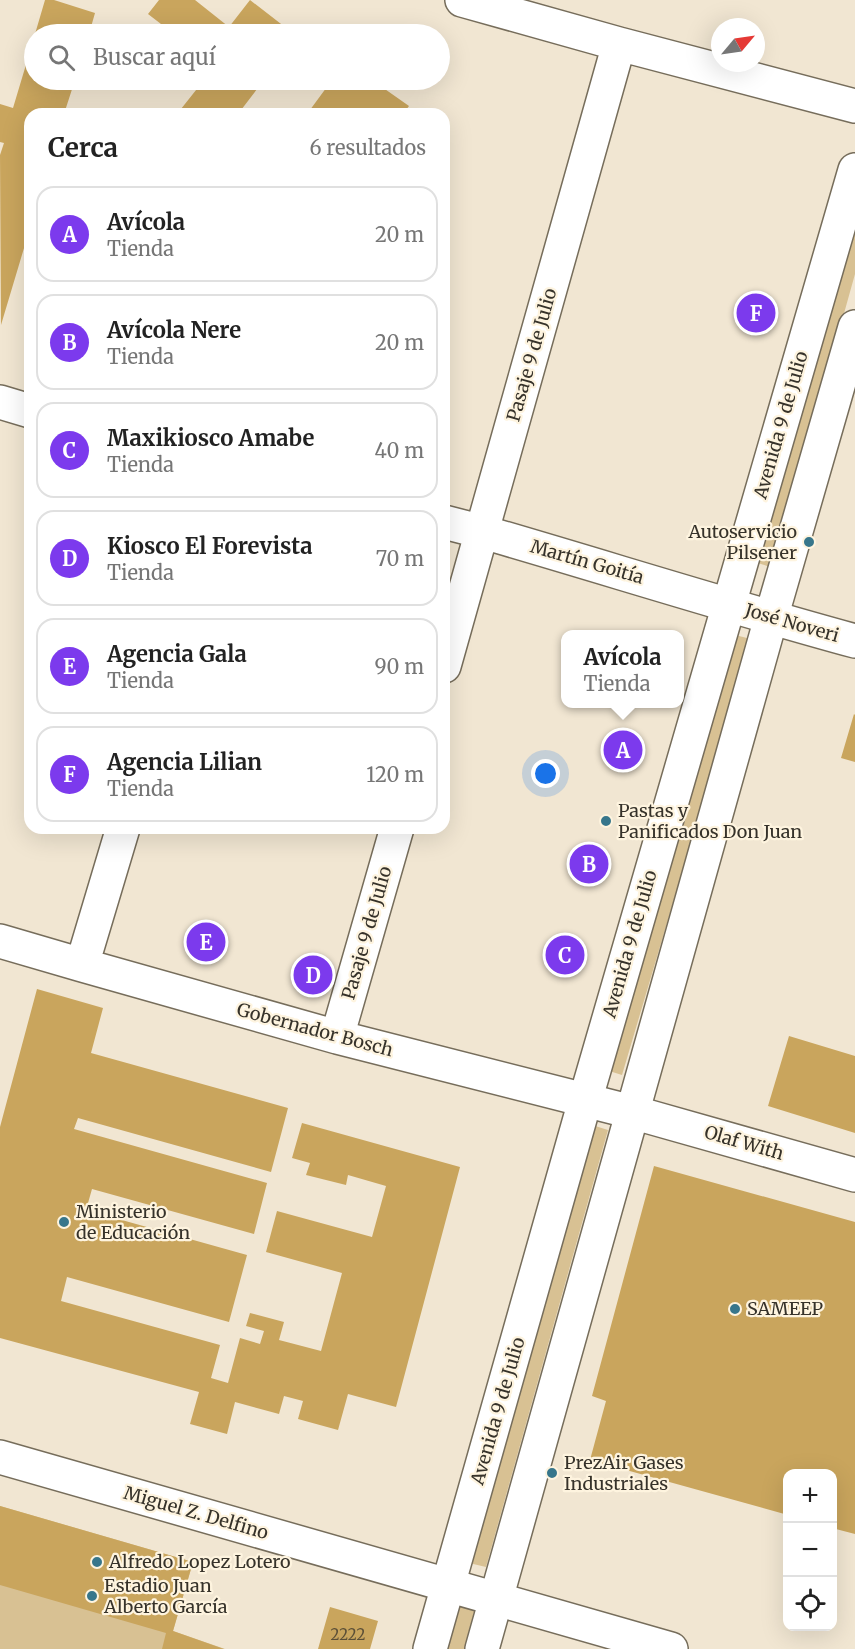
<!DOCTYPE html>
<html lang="es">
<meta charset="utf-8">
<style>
body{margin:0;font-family:Merriweather,serif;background:#f6f6f6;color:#222}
.controls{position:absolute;right:18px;bottom:18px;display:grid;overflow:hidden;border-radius:12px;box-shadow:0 6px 24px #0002}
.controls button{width:54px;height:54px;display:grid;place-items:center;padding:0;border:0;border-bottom:2px solid #e0e0e0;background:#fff;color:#222;font:30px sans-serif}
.compass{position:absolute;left:711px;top:18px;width:54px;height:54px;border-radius:50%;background:#fff;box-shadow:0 6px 24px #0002;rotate:61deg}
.you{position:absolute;left:546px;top:774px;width:21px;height:21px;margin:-15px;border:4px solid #fff;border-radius:50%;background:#1a73e8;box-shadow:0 0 0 9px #1a73e833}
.badge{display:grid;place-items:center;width:39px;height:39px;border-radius:50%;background:#7c3aed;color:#fff;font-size:20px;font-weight:700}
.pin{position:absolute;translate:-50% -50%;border:3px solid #fff;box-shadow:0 2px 6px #0006}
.popup{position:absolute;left:561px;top:630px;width:123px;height:78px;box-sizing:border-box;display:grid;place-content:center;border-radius:12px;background:#fff;filter:drop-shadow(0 2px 4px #0005);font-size:20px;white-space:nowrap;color:#767676}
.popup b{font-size:22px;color:#222}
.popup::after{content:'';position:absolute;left:50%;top:100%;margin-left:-12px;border:12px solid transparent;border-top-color:#fff}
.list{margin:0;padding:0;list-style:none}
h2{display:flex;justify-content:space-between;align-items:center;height:78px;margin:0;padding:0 24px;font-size:26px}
h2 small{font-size:20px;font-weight:400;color:#767676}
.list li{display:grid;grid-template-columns:39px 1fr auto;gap:18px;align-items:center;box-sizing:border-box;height:96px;margin:0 12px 12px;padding:0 12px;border:2px solid #e0e0e0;border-radius:18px}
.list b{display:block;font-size:22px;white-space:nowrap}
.list p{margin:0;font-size:20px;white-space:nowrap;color:#767676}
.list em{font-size:20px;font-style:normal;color:#767676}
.icon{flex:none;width:33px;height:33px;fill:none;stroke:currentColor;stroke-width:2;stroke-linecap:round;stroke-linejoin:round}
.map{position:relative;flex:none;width:855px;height:1649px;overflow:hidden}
.search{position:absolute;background:#fff;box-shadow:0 6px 24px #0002;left:24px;top:24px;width:426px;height:66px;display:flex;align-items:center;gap:15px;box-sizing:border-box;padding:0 21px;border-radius:33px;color:#767676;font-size:22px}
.panel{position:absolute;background:#fff;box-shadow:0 6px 24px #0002;left:24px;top:108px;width:426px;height:726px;border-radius:18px}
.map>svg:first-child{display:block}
</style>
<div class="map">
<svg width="855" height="1649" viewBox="0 0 855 1649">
<rect width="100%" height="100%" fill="#f1e6d2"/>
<path fill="#d8c193" d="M 855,214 L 855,274 L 773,568 L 758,563 Z
M 735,635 L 751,639 L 622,1075 L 606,1070 Z
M 592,1125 L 608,1130 L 486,1567 L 469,1563 Z
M 0,1506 L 193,1562 L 173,1631 L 225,1649 L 0,1649 Z
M 458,1604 L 475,1609 L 464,1649 L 445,1649 Z"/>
<path fill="#c9a55d" d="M 45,0 L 54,0 L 95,13 L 89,34 L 35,34 Z
M 159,0 L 195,0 L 229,27 L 250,0 L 294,34 L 174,34 L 148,14 Z
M 34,38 L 34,80 L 75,80 L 64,114 L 30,114 L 30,228 L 1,325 L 0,155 L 4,143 L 0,142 L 0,104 L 13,108 Z
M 204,80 L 264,80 L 238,114 L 177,114 Z
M 332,80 L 372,80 L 409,106 L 403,114 L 307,114 Z
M 854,714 L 855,715 L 855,762 L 841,758 Z
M 37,989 L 103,1008 L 91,1053 L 288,1108 L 271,1172 L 78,1118 L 74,1129 L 267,1183 L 254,1234 L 92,1189 L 86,1210 L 247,1255 L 229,1322 L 67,1277 L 61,1301 L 220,1345 L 211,1378 L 228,1383 L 240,1338 L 260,1344 L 264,1331 L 246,1326 L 250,1313 L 284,1322 L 279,1340 L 321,1351 L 342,1273 L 266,1252 L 277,1211 L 372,1237 L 386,1186 L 348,1175 L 346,1185 L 306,1175 L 310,1163 L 292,1158 L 302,1123 L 460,1167 L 396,1407 L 348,1394 L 338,1430 L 298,1419 L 303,1401 L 284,1396 L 279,1414 L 235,1402 L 227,1434 L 190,1424 L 199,1392 L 0,1338 L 0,1127 Z
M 789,1036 L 855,1056 L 855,1133 L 768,1106 Z
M 654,1166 L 855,1222 L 855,1534 L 832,1528 L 832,1474 L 788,1474 L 788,1515 L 590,1460 L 606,1401 L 592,1396 Z
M 0,1506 L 193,1562 L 173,1631 L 224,1649 L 162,1649 L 166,1633 L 0,1585 Z
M 330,1607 L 378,1621 L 370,1649 L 318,1649 Z"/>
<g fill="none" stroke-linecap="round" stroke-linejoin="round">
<g stroke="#766d5b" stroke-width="36">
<path id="minor" d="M 462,0 L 619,44 L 855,106
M 0,402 L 30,411
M 444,522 L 483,532 C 607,568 730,607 855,641
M 444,666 L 619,44
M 0,941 L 82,965 L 337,1037 L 632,1112 L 855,1175
M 82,965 L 123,828
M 337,1037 L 397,828
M 0,1457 L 671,1649"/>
</g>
<g stroke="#766d5b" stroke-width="36">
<path id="major" d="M 430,1649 L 585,1101 L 855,170
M 482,1649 L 771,618 L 855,327"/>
</g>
<use href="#minor" stroke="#fff" stroke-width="33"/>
<use href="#major" stroke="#fff" stroke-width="33"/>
</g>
<g fill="#37768b" stroke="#fef4df" stroke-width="2">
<circle cx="809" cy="542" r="6"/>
<circle cx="606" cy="821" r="6"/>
<circle cx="64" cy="1222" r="6"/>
<circle cx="735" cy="1309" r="6"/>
<circle cx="552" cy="1473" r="6"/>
<circle cx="97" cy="1562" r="6"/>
<circle cx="92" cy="1596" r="6"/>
</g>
<g text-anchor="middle" stroke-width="4.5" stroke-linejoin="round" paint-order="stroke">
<g font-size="15" fill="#5b4f37">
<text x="348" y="1640">2222</text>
</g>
<g font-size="18" fill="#36322a" stroke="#fef4df">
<text transform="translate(532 355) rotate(-74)" y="6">Pasaje 9 de Julio</text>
<text transform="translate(781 425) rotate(-74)" y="6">Avenida 9 de Julio</text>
<text transform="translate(587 562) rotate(16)" y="6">Martín Goitía</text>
<text transform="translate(792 623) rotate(16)" y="6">José Noveri</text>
<text transform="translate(367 933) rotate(-74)" y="6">Pasaje 9 de Julio</text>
<text transform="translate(630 944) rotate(-74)" y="6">Avenida 9 de Julio</text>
<text transform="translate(315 1030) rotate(15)" y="6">Gobernador Bosch</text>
<text transform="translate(744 1143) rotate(16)" y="6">Olaf With</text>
<text transform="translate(498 1411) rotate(-74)" y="6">Avenida 9 de Julio</text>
<text transform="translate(196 1513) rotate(16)" y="6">Miguel Z. Delfino</text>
</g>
<g font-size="18" fill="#36322a" stroke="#fef4df" text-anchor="start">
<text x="797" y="538" text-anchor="end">Autoservicio<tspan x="797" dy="21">Pilsener</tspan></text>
<text x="618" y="817">Pastas y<tspan x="618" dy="21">Panificados Don Juan</tspan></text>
<text x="76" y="1218">Ministerio<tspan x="76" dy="21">de Educación</tspan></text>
<text x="747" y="1315">SAMEEP</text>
<text x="564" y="1469">PrezAir Gases<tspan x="564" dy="21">Industriales</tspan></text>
<text x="109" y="1568">Alfredo Lopez Lotero</text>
<text x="104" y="1592">Estadio Juan<tspan x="104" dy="21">Alberto García</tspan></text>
</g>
</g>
</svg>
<div class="controls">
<button>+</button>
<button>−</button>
<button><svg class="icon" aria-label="locate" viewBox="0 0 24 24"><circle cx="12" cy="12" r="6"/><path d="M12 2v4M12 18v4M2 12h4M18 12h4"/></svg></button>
</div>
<svg class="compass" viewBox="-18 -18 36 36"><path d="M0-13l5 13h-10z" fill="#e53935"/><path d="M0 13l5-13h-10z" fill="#767676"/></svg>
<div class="you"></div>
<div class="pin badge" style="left:623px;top:750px">A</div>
<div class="popup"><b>Avícola</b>Tienda</div>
<div class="pin badge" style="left:589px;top:864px">B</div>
<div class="pin badge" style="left:565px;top:955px">C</div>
<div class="pin badge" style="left:313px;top:975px">D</div>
<div class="pin badge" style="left:206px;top:942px">E</div>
<div class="pin badge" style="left:756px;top:313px">F</div>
<div class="search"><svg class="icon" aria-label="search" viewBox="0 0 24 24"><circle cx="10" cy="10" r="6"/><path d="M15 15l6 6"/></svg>Buscar aquí</div>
<section class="panel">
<h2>Cerca<small>6 resultados</small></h2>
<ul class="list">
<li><span class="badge">A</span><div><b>Avícola</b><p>Tienda</p></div><em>20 m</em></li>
<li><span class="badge">B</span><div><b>Avícola Nere</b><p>Tienda</p></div><em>20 m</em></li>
<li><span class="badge">C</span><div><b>Maxikiosco Amabe</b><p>Tienda</p></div><em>40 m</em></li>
<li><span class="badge">D</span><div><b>Kiosco El Forevista</b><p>Tienda</p></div><em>70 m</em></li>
<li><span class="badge">E</span><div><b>Agencia Gala</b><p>Tienda</p></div><em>90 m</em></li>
<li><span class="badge">F</span><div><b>Agencia Lilian</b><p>Tienda</p></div><em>120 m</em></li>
</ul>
</section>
</div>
